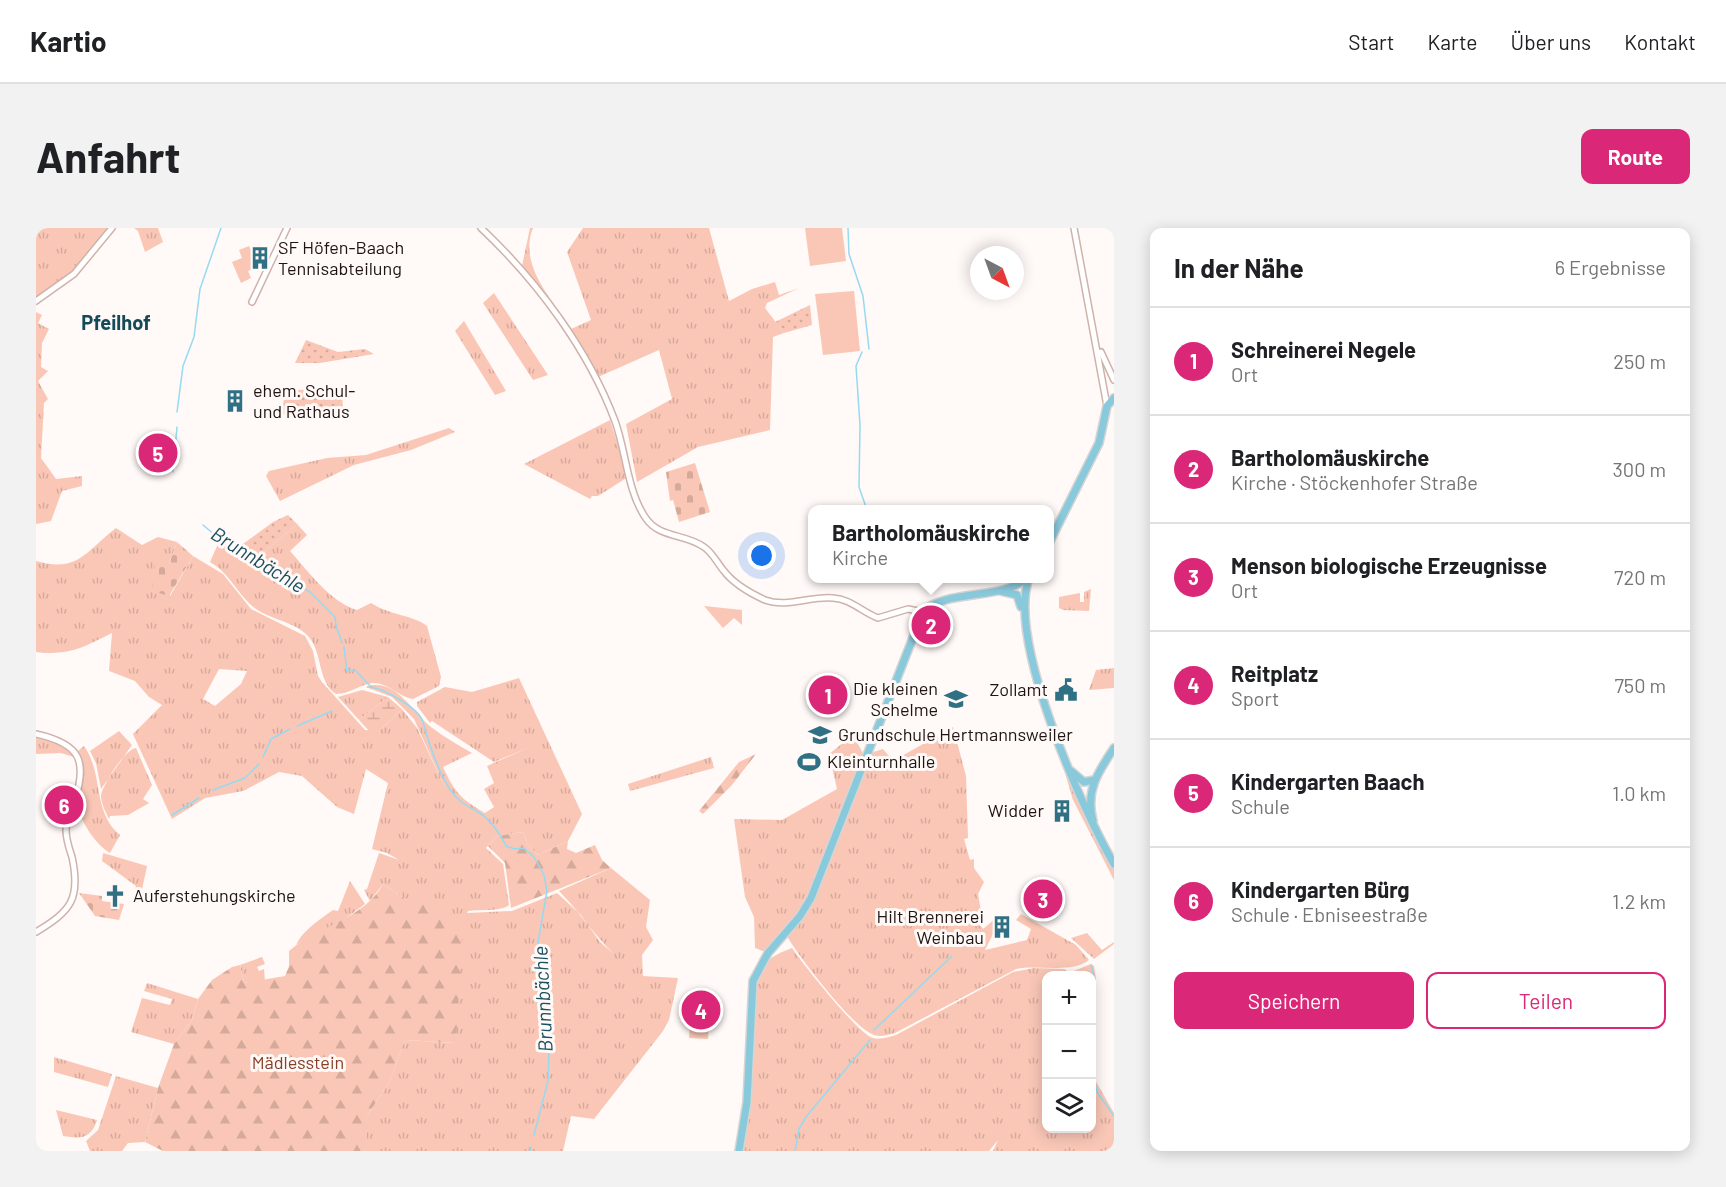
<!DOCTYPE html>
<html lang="de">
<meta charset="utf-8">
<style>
body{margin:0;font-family:Barlow,sans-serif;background:#f2f2f2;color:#202124}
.controls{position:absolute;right:18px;bottom:18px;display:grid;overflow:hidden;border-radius:12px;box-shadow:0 3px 15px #0003}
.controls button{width:54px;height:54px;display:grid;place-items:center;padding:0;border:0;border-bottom:2px solid #e0e0e0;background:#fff;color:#202124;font:30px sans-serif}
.compass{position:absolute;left:934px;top:18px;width:54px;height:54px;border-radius:50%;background:#fff;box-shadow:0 3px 15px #0003;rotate:139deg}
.you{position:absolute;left:726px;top:328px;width:21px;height:21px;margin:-15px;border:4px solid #fff;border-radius:50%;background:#1a73e8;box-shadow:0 0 0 9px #1a73e833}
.badge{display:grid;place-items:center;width:39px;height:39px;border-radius:50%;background:#db2777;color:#fff;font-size:20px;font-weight:700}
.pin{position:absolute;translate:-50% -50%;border:3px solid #fff;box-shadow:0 2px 6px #0006}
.popup{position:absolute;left:772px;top:277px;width:246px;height:78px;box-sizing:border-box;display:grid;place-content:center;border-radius:12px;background:#fff;filter:drop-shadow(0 2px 4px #0005);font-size:20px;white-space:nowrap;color:#757577}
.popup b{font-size:22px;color:#202124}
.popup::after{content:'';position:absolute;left:50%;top:100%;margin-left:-12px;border:12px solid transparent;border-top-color:#fff}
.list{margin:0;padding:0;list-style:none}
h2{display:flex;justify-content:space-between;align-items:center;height:78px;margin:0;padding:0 24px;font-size:26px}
h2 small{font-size:20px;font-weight:400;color:#757577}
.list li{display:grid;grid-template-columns:39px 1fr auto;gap:18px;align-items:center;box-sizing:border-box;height:108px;padding:0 24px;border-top:2px solid #e0e0e0}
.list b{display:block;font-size:22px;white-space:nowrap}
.list p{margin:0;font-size:20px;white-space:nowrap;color:#757577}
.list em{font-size:20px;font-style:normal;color:#757577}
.actions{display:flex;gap:12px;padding:18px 24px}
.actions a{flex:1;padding:14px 0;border:2px solid #db2777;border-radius:12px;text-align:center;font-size:21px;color:#db2777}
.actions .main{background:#db2777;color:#fff}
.icon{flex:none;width:33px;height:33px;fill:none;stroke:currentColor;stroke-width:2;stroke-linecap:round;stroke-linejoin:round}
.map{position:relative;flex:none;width:1078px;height:923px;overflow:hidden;border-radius:12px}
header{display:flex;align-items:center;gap:36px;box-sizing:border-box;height:84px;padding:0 30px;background:#fff;border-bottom:2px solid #e0e0e0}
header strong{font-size:28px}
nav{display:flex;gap:33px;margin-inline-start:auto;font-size:21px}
.intro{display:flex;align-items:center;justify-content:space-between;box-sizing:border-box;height:144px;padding:0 36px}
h1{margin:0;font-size:42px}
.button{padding:15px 27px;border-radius:12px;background:#db2777;color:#fff;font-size:21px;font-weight:700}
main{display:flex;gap:36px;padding:0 36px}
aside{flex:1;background:#fff;border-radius:12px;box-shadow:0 3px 15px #0003}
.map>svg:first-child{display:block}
</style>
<header>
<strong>Kartio</strong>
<nav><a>Start</a><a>Karte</a><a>Über uns</a><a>Kontakt</a></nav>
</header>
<div class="intro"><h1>Anfahrt</h1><a class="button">Route</a></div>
<main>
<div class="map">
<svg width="1078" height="923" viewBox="0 0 1078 923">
<defs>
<pattern id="grass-tufts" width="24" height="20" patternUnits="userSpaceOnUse" patternTransform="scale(1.5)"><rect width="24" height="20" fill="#fac7b6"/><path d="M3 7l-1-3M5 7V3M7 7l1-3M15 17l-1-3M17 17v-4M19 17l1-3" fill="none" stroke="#d6aa9b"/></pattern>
<pattern id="forest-firs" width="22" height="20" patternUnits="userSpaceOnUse" patternTransform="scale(1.5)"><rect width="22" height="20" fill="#fac7b6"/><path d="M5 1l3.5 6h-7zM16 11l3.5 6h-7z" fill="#d6aa9b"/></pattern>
<pattern id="wetland-marsh" width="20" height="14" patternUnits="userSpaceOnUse" patternTransform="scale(1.5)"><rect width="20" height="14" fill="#fac7b6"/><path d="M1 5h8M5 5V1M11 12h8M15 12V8" fill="none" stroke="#d6aa9b"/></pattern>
<pattern id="cemetery-stones" width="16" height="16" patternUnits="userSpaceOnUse" patternTransform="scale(1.5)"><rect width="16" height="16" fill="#fac7b6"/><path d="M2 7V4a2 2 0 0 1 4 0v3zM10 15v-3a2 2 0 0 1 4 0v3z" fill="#d6aa9b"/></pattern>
<pattern id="garden-dots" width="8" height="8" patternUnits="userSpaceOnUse" patternTransform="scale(1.5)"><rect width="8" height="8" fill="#fac7b6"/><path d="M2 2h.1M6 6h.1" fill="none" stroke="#d6aa9b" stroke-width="1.8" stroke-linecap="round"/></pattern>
</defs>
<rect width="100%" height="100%" fill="#fff9f7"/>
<path fill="url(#grass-tufts)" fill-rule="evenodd" d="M 0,0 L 74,0 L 41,41 L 0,70 Z
M 98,0 L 122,0 L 127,14 L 109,24 L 102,3 Z
M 494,0 L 497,0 C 482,37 516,71 535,101 L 555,92 L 531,24 L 547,0 L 673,0 L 693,73 L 716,61 L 739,54 L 743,67 L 763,60 L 731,75 L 729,80 L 748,105 L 737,109 L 734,202 L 662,219 L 601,254 L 590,196 L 636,171 L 623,122 L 562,149 L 508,65 L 486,38 Z
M 458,65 L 512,147 L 497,152 L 447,75 Z
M 0,84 L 6,87 L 2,95 L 13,101 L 6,115 L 5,139 L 12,143 L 2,153 L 12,171 L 8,175 L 5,230 L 20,251 L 46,248 L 46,258 L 26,263 L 15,293 L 0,296 Z
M 428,93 L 470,163 L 459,167 L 419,103 Z
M 574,192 L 592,249 L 562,268 L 556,268 L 554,271 L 488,236 Z
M 413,200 L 419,204 L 375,222 L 318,237 L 244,273 L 230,248 L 233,243 L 291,230 L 330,227 Z
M 261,296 L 271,307 L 254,323 C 272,343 294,374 321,382 L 335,375 C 353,387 377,387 391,398 L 405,449 L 403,458 L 377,471 C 363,469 353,455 337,455 C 324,456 314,466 300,466 C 281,454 287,424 272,408 C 257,392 231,392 215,377 C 200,363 193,345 174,334 L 185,309 L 207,316 L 222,329 Z
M 80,300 L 106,317 L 122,309 L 141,314 L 133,336 L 134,368 L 157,328 L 187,346 L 215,381 L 269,408 L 277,423 L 282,448 L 286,454 L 329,502 L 343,503 L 366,481 L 381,500 L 411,564 L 378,491 L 356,469 L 330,459 C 359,448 377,485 395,499 C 408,509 422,517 436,525 L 407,539 C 419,565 425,571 449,585 L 458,579 L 448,561 L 458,555 L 451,538 L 494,519 L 458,534 L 396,493 L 394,495 L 381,478 L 381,474 L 409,459 L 436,464 L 483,450 L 546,586 L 532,613 L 502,627 L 492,617 L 487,604 L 461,608 L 450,620 L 467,636 L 473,677 C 465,684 444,681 432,683 L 431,685 L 476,683 L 521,665 L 545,687 L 564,714 L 578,726 C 558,707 543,683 523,663 L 575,640 L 614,672 L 610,699 L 617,712 L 606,727 L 607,748 L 642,750 L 633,792 L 627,803 L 558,891 L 535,888 L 527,923 L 331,923 L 331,888 L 353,855 L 369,812 L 420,815 L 371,672 L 347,656 L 334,673 L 328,662 L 331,661 L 343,625 L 363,632 L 351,625 L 336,621 L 352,555 L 330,541 L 318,586 L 301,579 L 266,548 L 243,544 L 207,563 L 169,570 L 136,591 L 97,506 L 126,477 L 113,469 L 99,453 L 73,443 L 76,405 C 48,419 33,428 0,424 L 0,333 C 42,345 49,324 80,300 ZM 183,441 L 211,443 L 205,456 L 179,478 L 167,471 Z
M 1055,361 L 1053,383 L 1027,382 L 1023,380 L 1023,369 L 1044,365 L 1044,374 L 1048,374 L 1048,364 Z
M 1078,440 L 1078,460 L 1053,462 L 1060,442 Z
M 326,462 L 352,469 L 323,492 L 302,469 Z
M 917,499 L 930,548 L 932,610 L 928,611 L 934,632 L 938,631 L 938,640 L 948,654 L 942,666 L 945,683 L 939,690 L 947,701 L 961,689 L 962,696 L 949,722 L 991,712 L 995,701 L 980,692 L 985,686 L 1040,717 L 1053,732 C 1035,746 1002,736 980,741 L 859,805 C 851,807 843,810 836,806 C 816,798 764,730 752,710 L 752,706 L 777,673 L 792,636 L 789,637 L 775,670 L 732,725 L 719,720 L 718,689 L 709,669 L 698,591 L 746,592 L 801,561 L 793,526 L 817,507 L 828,527 L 847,521 L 857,533 Z
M 83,503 L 96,517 L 65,561 L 60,535 L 54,523 Z
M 0,508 L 25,516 L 41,530 L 25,525 L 0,526 Z
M 48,518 C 68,546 56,584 84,607 L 74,625 C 60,617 45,594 42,579 C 38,560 55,549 42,523 Z
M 1021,518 L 1049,587 L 1078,641 L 1078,652 L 1037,572 Z
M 100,520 L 116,557 L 107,571 L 113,575 L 92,587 L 74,588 L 73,591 C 70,585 65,575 65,568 C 66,557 89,521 100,520 Z
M 675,529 L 678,540 L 594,563 L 592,556 Z
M 67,625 L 111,638 L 104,671 L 98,668 L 100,658 L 66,633 Z
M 314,653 L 329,676 L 306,693 L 260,717 C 266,703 283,692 297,682 L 302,683 Z
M 1051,705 L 1066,722 L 1078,714 L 1078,716 L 1058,731 L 1035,710 Z
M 756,720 C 767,736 822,806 837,810 C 844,812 853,809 860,807 L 977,744 L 998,740 L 1028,741 L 1033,745 L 1055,736 L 1058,738 L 1060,751 L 1056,783 L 1056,748 L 1011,748 L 1011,900 L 1056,900 L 1056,804 L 1059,852 L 1078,885 L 1078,923 L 957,923 L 962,912 L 953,923 L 706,923 L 709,914 L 718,769 C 725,737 725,732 756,720 Z
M 226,729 L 229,736 L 221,739 L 223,743 L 228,741 L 229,753 L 208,755 L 204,737 Z
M 111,755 L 162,771 L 156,792 L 138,816 L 95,804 L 106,770 L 134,777 L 136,771 L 108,763 Z
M 18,829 L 76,846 L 72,859 L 18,844 Z
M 80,848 L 122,860 L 109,914 L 92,915 L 86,923 L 54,923 L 50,913 L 62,902 Z
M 20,882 L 61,892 C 55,911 45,911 27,908 Z"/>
<path fill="url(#forest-firs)" d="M 720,526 L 696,557 L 667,586 L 663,583 L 703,534 Z
M 487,604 L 492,617 L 502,627 L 532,613 L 531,621 L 540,625 L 559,617 L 566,632 L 575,640 L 475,680 L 469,635 L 452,618 L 461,608 Z
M 347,656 L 371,672 L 384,667 L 427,692 L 420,815 L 369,812 L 353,855 L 331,888 L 331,923 L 127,923 L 109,914 L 122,860 L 138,816 L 156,792 L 162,771 L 176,752 L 196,739 L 204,737 L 208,755 L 249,748 L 253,738 L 253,723 C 282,698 328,691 347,656 Z"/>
<path fill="url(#wetland-marsh)" d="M 352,469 L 366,481 L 343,503 L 334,504 L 323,492 Z"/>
<path fill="url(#cemetery-stones)" d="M 659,235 L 674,284 L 643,294 L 637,272 L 634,273 L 630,244 Z
M 141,314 L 157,328 L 133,368 L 116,363 L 119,335 L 133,336 Z
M 43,665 L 66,668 L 66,673 L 88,676 L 83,692 L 59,688 Z"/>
<path fill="#fac7b6" d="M 769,0 L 806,0 L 810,33 L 774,38 Z
M 213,18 L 222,38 L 212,43 L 215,50 L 205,55 L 196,34 L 206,30 L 203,22 Z
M 818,63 L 824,123 L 787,127 L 779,66 Z
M 668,378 L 706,382 L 706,397 L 698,390 L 687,400 Z
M 656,769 L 675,771 L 672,811 L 653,810 Z"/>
<path fill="url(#garden-dots)" d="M 774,77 L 776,97 L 748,105 L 739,94 Z
M 270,112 L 302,124 L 329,121 L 338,126 L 284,135 L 259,135 Z
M 250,161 L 306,164 L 307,180 L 245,187 Z
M 252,287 L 261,296 L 222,329 L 207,316 L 237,294 Z"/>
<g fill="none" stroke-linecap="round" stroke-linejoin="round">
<path stroke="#95daf1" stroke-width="1.5" d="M 812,0 L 813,26 L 827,68 L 833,121
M 826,124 L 820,138 L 824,197 L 823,259 L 831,282
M 141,184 L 147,138 L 158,109 L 164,61 L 185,0
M 137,244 L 141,199
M 167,297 L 185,312 L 205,317 L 238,345 L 274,364 L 299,389 L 300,398 L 306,415
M 308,419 L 311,443 L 320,443 L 335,459 C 348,461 383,480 387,494 C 393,516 402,543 415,563 C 422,573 430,577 440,583 C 454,590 463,604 470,618 L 479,621 L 488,620 L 498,629 L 508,647 L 511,663 L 502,714 L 513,824 L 512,853 L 498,907
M 261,498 L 296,483
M 227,529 L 235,511 L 254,501
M 177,562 L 209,550 L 223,536
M 136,587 L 163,570
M 1055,737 L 1058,748 L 1056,768
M 838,802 L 916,728
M 1056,844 L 1061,864 L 1078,888
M 494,923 L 495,919
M 759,923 L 763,901 L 770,889 L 834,812"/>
<g stroke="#cfb3aa" stroke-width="8">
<path id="minor" d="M 445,0 C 501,53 552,121 579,193 C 590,223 591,262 609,289 C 623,311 649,305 668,319 C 677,325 681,335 688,343 C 697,355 716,366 729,372 C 751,380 774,368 797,370 C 815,371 826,384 842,390 L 872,381 L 887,384
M 1038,0 L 1071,178
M 0,73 L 38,46 L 76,0
M 216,74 L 251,0
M 1065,124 L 1078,152
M 0,506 C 45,516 52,533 38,575 C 35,584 30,593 30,602 C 30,612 33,620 36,629 C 45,671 35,683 0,704"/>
</g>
<g stroke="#d6d5d4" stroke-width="10">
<path id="major" d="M 1014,313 L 1063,215 L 1071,178 L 1078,170
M 993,350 C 971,412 1045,579 1078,636
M 964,363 L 981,367 L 985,379
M 1035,543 L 1048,554 L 1058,552
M 1057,593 C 1049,563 1062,544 1078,520
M 703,923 L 711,874 L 717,753 L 732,725 L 764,688 L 775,670 L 887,384 C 907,361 972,372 989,350"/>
</g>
<use href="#minor" stroke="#fff" stroke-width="5"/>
<use href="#major" stroke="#89c9dc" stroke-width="7"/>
</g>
<defs>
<g id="building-bare" transform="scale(1.8)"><path d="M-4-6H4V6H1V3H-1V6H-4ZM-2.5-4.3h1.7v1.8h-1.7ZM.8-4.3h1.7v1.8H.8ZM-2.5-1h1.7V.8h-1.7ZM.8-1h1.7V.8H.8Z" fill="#2f7084" stroke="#fff9f7" stroke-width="2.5" paint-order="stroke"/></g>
<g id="civic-bare" transform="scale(1.8)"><path d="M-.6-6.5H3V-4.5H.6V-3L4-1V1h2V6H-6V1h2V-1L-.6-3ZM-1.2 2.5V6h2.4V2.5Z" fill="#2f7084" stroke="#fff9f7" stroke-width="2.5" paint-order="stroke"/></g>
<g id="school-bare" transform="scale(1.8)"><path d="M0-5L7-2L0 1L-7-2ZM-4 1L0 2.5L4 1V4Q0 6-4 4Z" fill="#2f7084" stroke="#fff9f7" stroke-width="2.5" paint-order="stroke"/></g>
<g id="stadium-bare" transform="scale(1.8)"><path d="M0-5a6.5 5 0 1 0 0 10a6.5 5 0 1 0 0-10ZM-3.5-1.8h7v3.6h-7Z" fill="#2f7084" stroke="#fff9f7" stroke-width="2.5" paint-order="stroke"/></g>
<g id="church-bare" transform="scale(1.8)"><path d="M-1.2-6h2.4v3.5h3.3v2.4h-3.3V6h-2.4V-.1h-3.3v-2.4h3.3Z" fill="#2f7084" stroke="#fff9f7" stroke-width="2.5" paint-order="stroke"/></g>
</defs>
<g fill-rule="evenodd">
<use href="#building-bare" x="224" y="30"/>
<use href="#building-bare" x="199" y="173"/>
<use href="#civic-bare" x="1030" y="462"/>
<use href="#school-bare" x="920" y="471"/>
<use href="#school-bare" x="784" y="507"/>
<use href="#stadium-bare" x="773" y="534"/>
<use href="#building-bare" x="1026" y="583"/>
<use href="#church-bare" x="79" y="668"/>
<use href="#building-bare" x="966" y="699"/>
</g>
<g text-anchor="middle" stroke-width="6" stroke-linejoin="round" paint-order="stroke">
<g font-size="18" fill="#1e1411" stroke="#fff9f7" text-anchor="start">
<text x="242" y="26">SF Höfen-Baach<tspan x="242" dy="21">Tennisabteilung</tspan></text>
<text x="217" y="169">ehem. Schul-<tspan x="217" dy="21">und Rathaus</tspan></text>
<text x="902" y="467" text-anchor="end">Die kleinen<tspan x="902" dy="21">Schelme</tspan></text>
<text x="1012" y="468" text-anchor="end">Zollamt</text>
<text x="802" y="513">Grundschule Hertmannsweiler</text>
<text x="791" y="540">Kleinturnhalle</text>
<text x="1008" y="589" text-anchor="end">Widder</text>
<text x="97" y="674">Auferstehungskirche</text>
<text x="948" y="695" text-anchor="end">Hilt Brennerei<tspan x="948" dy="21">Weinbau</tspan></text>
</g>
<g font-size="18" fill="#874027" stroke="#fff9f7">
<text x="262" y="841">Mädlesstein</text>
</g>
<g font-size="20" font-weight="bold" fill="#154a59" stroke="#fff9f7">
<text x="80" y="102">Pfeilhof</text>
</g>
<g font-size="20" font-style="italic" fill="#185161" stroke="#fff9f7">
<text transform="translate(222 332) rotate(32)" y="7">Brunnbächle</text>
<text transform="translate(507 771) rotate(-93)" y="7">Brunnbächle</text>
</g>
</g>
</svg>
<div class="controls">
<button>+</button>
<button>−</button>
<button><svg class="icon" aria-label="layers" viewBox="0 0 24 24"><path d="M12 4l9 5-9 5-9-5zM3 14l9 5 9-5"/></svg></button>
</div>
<svg class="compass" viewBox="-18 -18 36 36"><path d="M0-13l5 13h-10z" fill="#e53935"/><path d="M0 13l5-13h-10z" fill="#757577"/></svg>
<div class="you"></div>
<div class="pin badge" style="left:792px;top:467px">1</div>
<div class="pin badge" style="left:895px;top:397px">2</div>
<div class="popup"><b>Bartholomäuskirche</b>Kirche</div>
<div class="pin badge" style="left:1007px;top:671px">3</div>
<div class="pin badge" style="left:665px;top:782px">4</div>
<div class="pin badge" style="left:122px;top:225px">5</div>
<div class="pin badge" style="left:28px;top:577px">6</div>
</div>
<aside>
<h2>In der Nähe<small>6 Ergebnisse</small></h2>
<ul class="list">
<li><span class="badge">1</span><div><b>Schreinerei Negele</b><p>Ort</p></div><em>250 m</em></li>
<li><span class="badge">2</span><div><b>Bartholomäuskirche</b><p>Kirche · Stöckenhofer Straße</p></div><em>300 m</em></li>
<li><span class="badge">3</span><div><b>Menson biologische Erzeugnisse</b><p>Ort</p></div><em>720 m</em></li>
<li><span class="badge">4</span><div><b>Reitplatz</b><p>Sport</p></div><em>750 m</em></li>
<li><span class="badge">5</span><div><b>Kindergarten Baach</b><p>Schule</p></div><em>1.0 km</em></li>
<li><span class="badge">6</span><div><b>Kindergarten Bürg</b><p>Schule · Ebniseestraße</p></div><em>1.2 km</em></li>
</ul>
<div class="actions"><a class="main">Speichern</a><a>Teilen</a></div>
</aside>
</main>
